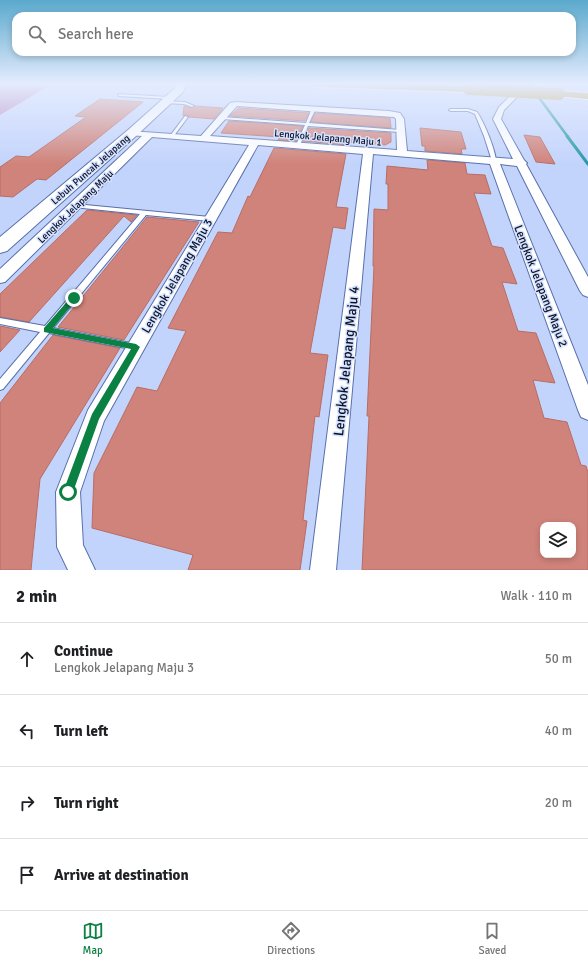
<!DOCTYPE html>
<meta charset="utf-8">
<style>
body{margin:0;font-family:Signika,sans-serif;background:#f2f2f2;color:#202124}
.controls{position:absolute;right:12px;bottom:12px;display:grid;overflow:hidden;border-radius:8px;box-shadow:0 2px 6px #0003}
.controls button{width:36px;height:36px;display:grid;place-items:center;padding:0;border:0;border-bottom:1px solid #e0e0e0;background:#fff;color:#202124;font:20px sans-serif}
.stop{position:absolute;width:12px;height:12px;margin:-9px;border:3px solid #0b8043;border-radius:50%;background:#fff}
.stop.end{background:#0b8043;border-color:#fff;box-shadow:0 1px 4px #0008}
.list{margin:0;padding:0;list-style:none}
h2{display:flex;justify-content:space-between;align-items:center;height:52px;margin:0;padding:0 16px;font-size:17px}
h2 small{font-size:13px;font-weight:400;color:#757577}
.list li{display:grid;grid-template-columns:26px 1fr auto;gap:12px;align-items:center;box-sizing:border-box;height:72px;padding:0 16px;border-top:1px solid #e0e0e0}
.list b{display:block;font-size:15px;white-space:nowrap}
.list p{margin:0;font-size:13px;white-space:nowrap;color:#757577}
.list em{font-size:13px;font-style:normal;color:#757577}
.icon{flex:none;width:22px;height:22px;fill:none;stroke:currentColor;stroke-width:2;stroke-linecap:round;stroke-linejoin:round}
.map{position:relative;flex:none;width:588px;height:570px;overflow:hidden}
.search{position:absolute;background:#fff;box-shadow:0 2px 6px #0003;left:12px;right:12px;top:12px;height:44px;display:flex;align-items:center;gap:10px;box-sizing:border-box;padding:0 14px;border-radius:12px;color:#757577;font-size:15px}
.sheet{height:340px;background:#fff}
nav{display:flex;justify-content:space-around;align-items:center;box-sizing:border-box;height:56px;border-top:1px solid #e0e0e0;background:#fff;font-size:11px;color:#757577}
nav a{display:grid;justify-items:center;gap:2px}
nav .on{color:#0b8043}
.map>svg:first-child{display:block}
</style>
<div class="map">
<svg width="588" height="570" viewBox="0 0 588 570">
<rect width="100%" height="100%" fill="#c3d4fc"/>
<path fill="#b882b7" d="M 0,84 L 52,84 L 0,115 Z"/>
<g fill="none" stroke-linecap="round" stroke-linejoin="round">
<path stroke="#2598a5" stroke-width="2.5" d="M 529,84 L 568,137"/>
<path stroke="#2598a5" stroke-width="3" d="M 567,136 L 588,164"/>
</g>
<path fill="#d0837a" stroke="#b86d64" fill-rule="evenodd" d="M 100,99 L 143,102 L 46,180 L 37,179 L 13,197 L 0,196 L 0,167 L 16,156 L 29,157 L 86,117 L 75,116 Z
M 184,106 L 191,108 L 195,106 L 223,108 L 214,119 L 189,117 L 185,115 L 183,116 Z
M 239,108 L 309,113 L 305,121 L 230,116 Z
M 315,113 L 390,118 L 391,128 L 311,122 Z
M 229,121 L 303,126 L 296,141 L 278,140 L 280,137 L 221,133 Z
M 309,128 L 391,133 L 391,142 L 385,145 L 348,142 L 348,145 L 303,141 Z
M 420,128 L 461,132 L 466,149 L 461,149 L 462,154 L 425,151 L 425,146 L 422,146 Z
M 524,135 L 540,137 L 555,164 L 536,162 Z
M 274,148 L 346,154 L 336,207 L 348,208 L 345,229 L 333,227 L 310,353 L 328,355 L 319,417 L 315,416 L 303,520 L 307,521 L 300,570 L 188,570 L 193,555 L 92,528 L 94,473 L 137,387 L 157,391 L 186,331 L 168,328 L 218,232 L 232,233 L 248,196 L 250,197 Z
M 427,160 L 465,163 L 467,174 L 485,175 L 491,194 L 474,193 L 492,246 L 503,248 L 517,284 L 502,282 L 518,331 L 536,333 L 555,383 L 533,380 L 544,418 L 567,422 L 581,465 L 586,466 L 588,472 L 588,570 L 362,570 L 369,416 L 367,416 L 374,266 L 373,266 L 374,209 L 388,210 L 388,184 L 386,184 L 387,166 L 428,170 ZM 543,525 L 573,525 L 573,555 L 543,555 Z
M 87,210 L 137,215 L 131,222 L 124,216 L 29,322 L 0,317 L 0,294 Z
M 147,217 L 199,222 L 124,340 L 58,327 Z
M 0,326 L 20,330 L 0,352 Z
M 53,335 L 120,348 L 40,479 L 31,570 L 0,570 L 0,403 Z"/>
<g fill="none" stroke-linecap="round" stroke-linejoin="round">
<g stroke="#586fab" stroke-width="2">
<path id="lane" d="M 118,94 L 169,97 L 171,98 L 169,99 L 119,96 Z
M 165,101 L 185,102 L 194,106 L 192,107 L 184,104 L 164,103 Z
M 314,107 L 316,108 L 309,123 L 400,130 L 402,131 L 400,132 L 308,126 L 300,145 L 298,146 L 296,145 L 305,125 L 222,119 L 220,118 L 222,117 L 306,123 L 312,108 Z
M 450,109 L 468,109 L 477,112 C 484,122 496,151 496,162 L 492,161 L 484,136 L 475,114 L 468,111 L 451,111 L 449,110 Z
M 185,116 L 188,117 L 173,137 L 171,137 L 170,136 Z
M 75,204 L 210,217 L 213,219 L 210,221 L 146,215 L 53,328 L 136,344 L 139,345 L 140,347 L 139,349 L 136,350 L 49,333 L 3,389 L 0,390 L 0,379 L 40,332 L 0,324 L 0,318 L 45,326 L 140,214 L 73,207 L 72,206 Z"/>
</g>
<g stroke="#586fab" stroke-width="2">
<path id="street" d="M 506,84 L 514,85 L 518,96 L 504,110 L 501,119 L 524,160 L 527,163 L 526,164 L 588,277 L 588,297 L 583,295 L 580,291 L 517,166 L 500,164 L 588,385 L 588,420 L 581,417 L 578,410 L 490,164 L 373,154 L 336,570 L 310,570 L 363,154 L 258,145 L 104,421 L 80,492 L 83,545 L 95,570 L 68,570 L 57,547 L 56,492 L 88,410 L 249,145 L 152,137 L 5,282 L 0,283 L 0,269 L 142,136 L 129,135 L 128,133 L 129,131 L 201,136 L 230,103 L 236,102 L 389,111 L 400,113 L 404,119 L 407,151 L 513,159 L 493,119 L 499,107 L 510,96 L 509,87 ZM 237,106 L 394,117 L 396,119 L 397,150 L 210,136 Z"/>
</g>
<g stroke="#586fab" stroke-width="2">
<path id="secondary" d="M 177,84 L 187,84 L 183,92 L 136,136 L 7,251 L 0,253 L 0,237 L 128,130 L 175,88 Z"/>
</g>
<g stroke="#fff" stroke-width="2">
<path id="highway" d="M 311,84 L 404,84 L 469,86 L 474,89 L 469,92 L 316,87 Z
M 559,91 L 588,93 L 588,99 L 555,96 L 554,94 L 555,92 Z"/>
</g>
<use href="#lane" fill="#fff" fill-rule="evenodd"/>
<use href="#street" fill="#fff" fill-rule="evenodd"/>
<use href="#secondary" fill="#fff" fill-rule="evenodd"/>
<use href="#highway" fill="#bb9324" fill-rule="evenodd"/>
<g stroke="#fff" stroke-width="12" stroke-linecap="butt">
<path id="highway-bridge" d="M 469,89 L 559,94"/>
</g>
<use href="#highway-bridge" stroke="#bb9324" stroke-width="12"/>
</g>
<linearGradient id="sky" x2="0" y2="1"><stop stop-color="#5aa9cd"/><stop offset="0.51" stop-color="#e4ecfe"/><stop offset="1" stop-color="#e4ecfe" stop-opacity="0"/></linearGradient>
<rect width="588" height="164" fill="url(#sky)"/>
<path fill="#0b8043" d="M 74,296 L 77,298 L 76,300 L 53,328 L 136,344 L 140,347 L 99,419 L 73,492 L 72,495 L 68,497 L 65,495 L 63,492 L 92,414 L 131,349 L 44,332 L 44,328 L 71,297 Z"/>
<g text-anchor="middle" stroke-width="3" stroke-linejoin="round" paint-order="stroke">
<g font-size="10" fill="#0a122a" stroke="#d6e2fd">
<text transform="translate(328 137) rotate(5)" y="4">Lengkok Jelapang Maju 1</text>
<text transform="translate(90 169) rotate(-41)" y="4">Lebuh Puncak Jelapang</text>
<text transform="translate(75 206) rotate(-44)" y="4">Lengkok Jelapang Maju</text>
</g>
<g font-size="12" fill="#0a122a" stroke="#d6e2fd">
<text transform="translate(177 276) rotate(-60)" y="4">Lengkok Jelapang Maju 3</text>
<text transform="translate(541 286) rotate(69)" y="4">Lengkok Jelapang Maju 2</text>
</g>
<g font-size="14" fill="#0a122a" stroke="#d6e2fd">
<text transform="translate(346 361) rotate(-84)" y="5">Lengkok Jelapang Maju 4</text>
</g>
</g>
</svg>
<div class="controls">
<button><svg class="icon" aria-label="layers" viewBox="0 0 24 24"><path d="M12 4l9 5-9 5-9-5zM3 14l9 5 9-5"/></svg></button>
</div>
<div class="stop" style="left:68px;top:492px"></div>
<div class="stop end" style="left:74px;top:298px"></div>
<div class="search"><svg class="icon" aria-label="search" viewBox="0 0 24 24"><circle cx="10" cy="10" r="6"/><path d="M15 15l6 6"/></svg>Search here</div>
</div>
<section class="sheet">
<h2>2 min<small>Walk · 110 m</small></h2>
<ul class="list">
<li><svg class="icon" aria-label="ahead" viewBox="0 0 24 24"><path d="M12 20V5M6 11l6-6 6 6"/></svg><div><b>Continue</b><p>Lengkok Jelapang Maju 3</p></div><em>50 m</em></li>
<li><svg class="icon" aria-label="left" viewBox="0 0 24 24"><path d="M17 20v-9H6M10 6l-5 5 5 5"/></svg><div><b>Turn left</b></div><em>40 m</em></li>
<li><svg class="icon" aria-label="right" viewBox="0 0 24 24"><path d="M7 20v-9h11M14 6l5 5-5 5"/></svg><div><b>Turn right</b></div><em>20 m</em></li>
<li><svg class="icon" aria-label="arrive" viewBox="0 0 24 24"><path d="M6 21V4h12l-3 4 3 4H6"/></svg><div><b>Arrive at destination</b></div></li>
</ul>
</section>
<nav>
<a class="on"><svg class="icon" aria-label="map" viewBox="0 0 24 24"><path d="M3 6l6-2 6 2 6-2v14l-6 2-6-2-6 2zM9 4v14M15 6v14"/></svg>Map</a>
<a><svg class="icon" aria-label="directions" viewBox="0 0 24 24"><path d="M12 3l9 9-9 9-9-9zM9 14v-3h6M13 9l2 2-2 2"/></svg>Directions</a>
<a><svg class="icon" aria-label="saved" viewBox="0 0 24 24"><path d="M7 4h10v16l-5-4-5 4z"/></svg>Saved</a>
</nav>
